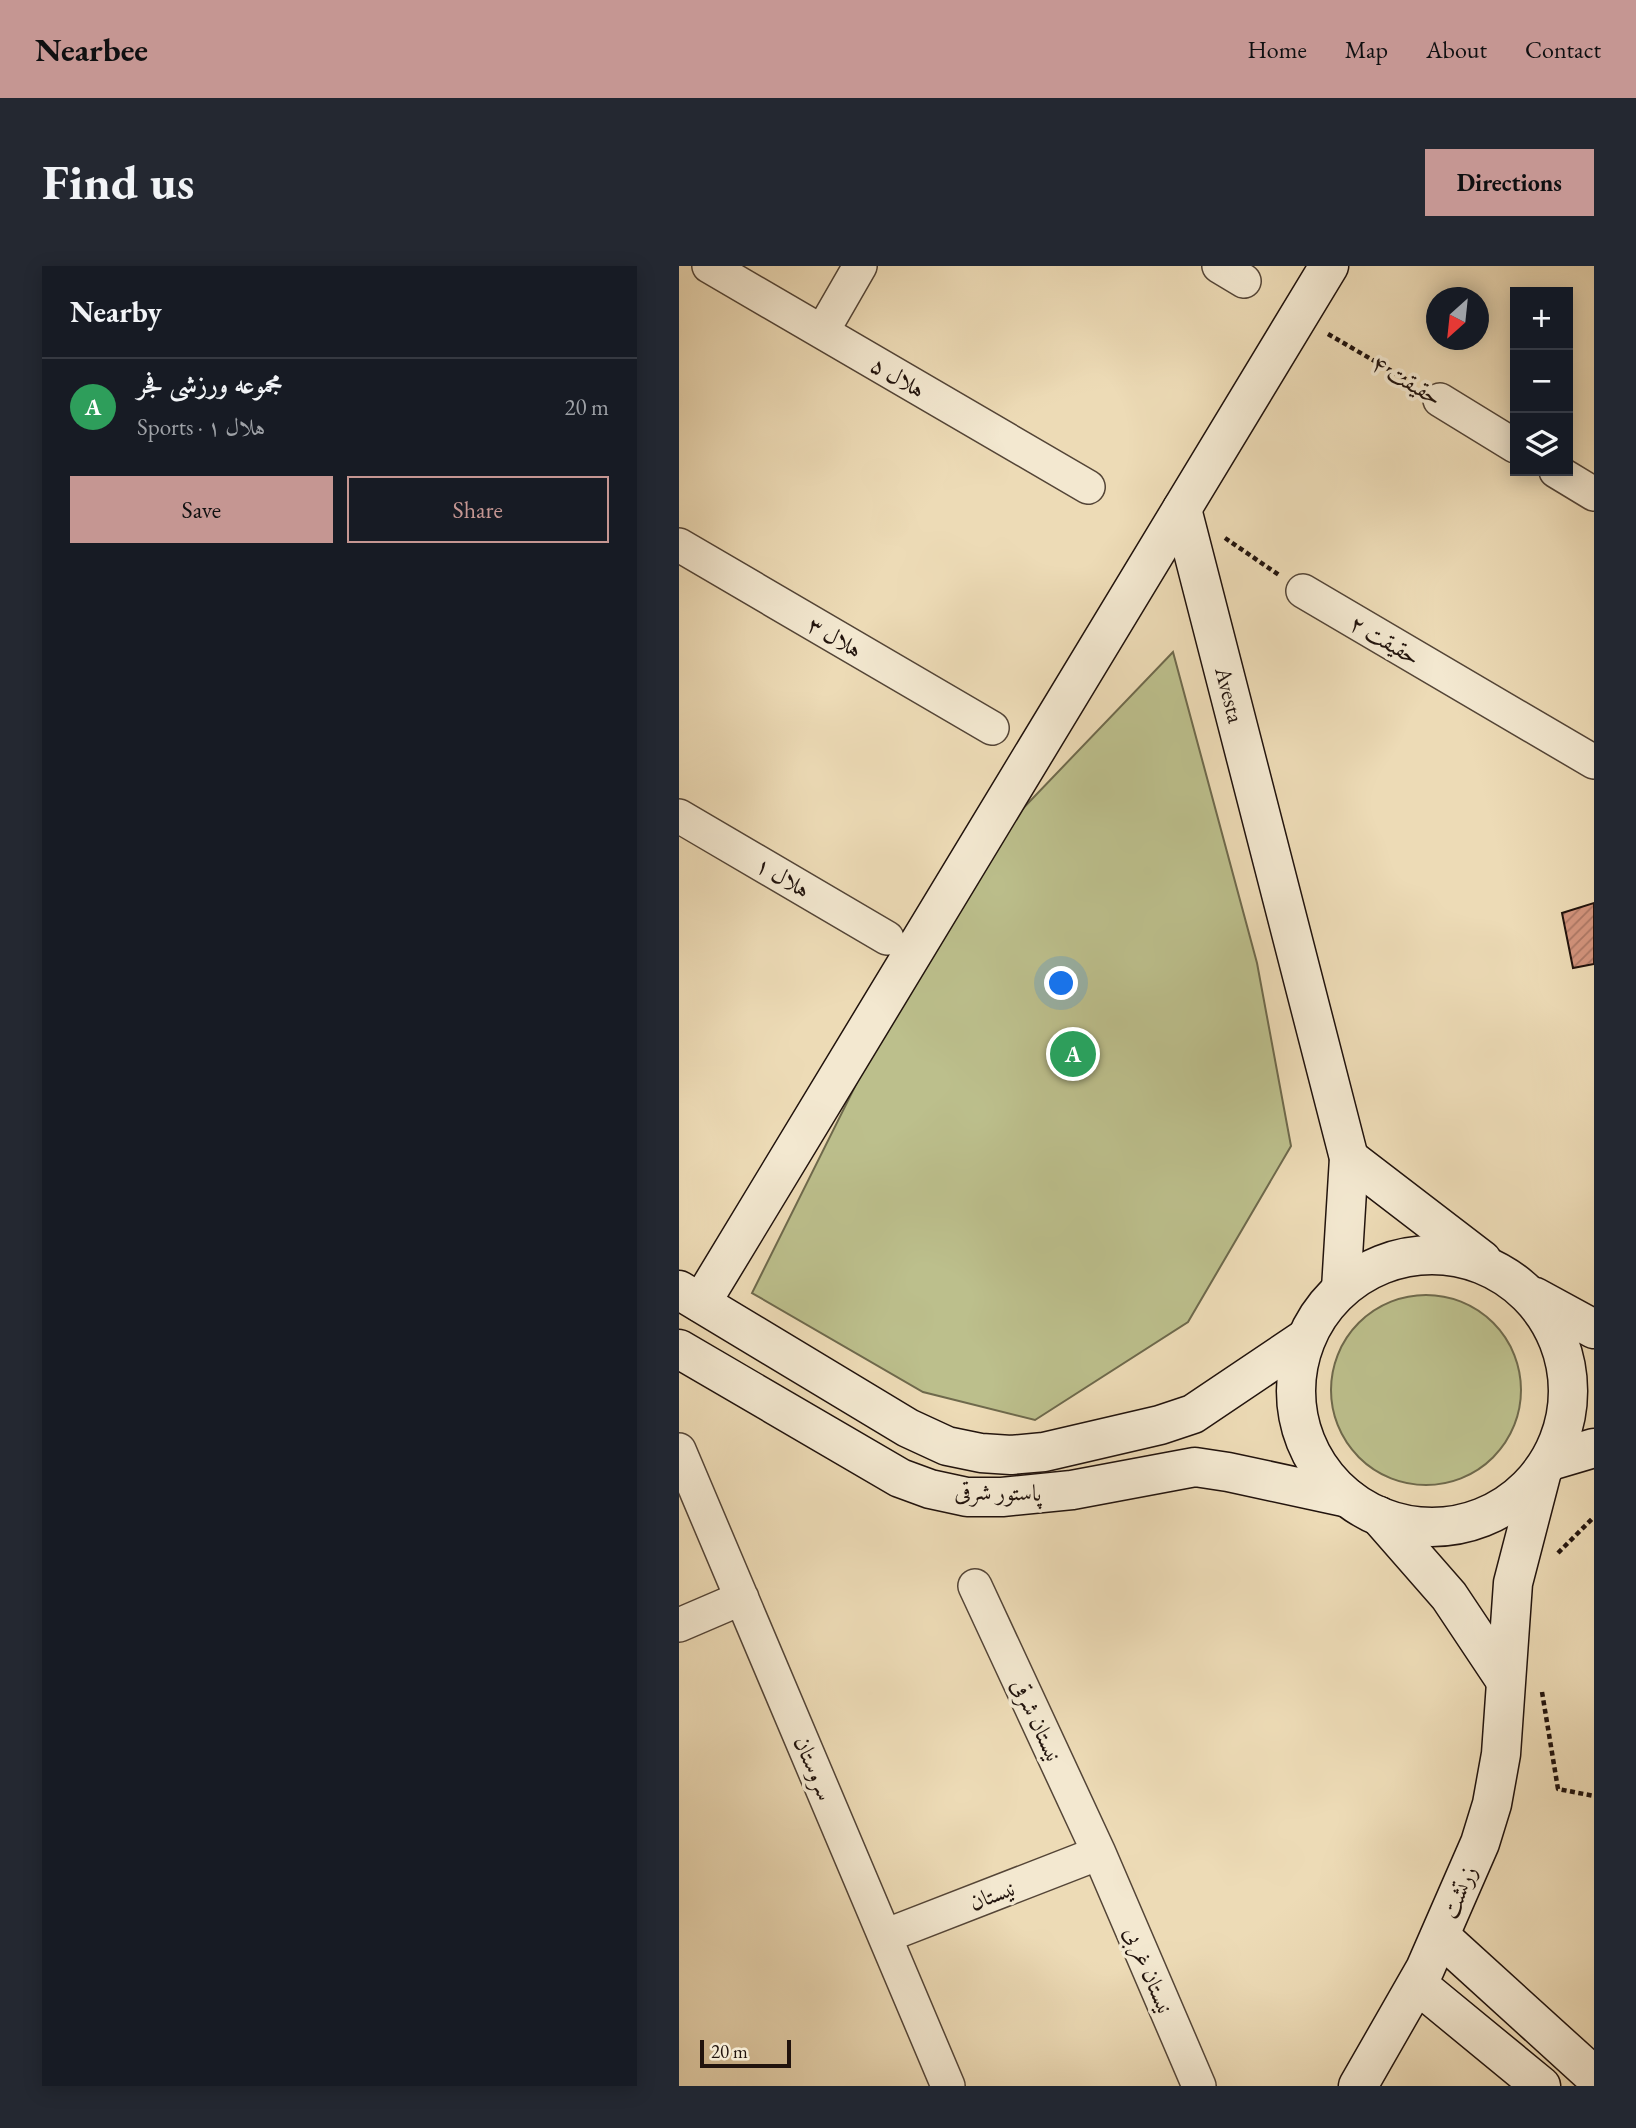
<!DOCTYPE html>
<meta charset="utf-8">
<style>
body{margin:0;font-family:"EB Garamond",Amiri,serif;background:#242831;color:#f1f3f6}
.controls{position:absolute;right:21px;top:21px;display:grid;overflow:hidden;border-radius:0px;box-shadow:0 4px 18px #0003}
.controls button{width:63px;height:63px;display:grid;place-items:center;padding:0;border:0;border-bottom:2px solid #363941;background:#171b24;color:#f1f3f6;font:35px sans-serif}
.compass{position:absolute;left:747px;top:21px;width:63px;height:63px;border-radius:50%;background:#171b24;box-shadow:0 4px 18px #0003;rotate:207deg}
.scale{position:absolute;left:21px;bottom:18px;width:91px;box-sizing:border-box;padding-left:7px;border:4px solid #21130d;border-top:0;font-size:19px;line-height:24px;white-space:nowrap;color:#21130d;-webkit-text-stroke:5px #f3e8d0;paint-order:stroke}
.you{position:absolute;left:383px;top:718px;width:24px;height:24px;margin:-18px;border:5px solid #fff;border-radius:50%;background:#1a73e8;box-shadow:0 0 0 10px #1a73e833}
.badge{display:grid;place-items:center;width:46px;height:46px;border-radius:50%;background:#c59692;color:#fff;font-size:23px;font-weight:700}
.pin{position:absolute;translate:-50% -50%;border:4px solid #fff;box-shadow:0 2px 7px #0006}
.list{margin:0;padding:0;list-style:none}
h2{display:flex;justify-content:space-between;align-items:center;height:91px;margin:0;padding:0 28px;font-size:30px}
h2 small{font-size:23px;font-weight:400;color:#9ea1a6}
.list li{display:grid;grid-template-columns:46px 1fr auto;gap:21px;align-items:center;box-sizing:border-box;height:98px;padding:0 28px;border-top:2px solid #363941}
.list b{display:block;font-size:26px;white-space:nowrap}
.list p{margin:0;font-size:23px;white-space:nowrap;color:#9ea1a6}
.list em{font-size:23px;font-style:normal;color:#9ea1a6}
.actions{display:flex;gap:14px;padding:21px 28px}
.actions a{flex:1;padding:16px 0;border:2px solid #c59692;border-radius:0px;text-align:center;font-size:24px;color:#c59692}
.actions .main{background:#c59692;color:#111}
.icon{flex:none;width:38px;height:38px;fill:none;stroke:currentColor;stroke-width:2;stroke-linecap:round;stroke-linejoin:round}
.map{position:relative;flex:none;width:915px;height:1820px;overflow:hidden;border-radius:0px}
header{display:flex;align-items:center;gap:42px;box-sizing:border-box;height:98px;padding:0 35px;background:#c59692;color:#111}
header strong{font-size:33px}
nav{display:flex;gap:38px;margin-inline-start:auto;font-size:24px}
.intro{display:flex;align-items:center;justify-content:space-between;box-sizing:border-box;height:168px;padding:0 42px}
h1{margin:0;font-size:49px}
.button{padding:18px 32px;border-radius:0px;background:#c59692;color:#111;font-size:24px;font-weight:700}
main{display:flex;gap:42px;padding:0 42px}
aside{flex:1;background:#171b24;border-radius:0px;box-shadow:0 4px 18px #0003}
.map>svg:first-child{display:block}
</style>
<header>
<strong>Nearbee</strong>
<nav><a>Home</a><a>Map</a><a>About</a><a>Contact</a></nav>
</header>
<div class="intro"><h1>Find us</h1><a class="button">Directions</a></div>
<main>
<aside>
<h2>Nearby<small></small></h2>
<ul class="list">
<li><span class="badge" style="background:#2e9e5b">A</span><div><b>مجموعه ورزشی فجر</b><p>Sports · هلال ۱</p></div><em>20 m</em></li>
</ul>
<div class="actions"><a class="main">Save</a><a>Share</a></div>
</aside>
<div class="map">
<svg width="915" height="1820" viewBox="0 0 915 1820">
<defs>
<pattern id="building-hatch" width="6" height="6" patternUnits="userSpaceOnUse" patternTransform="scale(1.75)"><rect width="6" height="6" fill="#d4957e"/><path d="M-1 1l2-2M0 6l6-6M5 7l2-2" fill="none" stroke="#ac7866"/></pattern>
</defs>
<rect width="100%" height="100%" fill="#eddbb6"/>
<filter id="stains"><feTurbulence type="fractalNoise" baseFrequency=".00286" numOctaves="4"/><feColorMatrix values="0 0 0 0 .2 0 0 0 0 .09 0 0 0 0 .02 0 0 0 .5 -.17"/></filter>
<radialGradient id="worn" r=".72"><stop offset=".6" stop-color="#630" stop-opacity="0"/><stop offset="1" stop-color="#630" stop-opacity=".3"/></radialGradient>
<path fill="#bcbf8c" stroke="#6e694c" stroke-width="2" d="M 494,386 L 578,697 L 612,880 L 509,1056 L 356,1154 L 244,1126 L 73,1027 L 283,606 Z
M652 1124a95 95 0 1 1 190 0a95 95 0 1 1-190 0Z"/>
<path fill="url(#building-hatch)" stroke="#21130d" stroke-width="2" d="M 915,637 L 915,698 L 894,702 L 883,647 Z"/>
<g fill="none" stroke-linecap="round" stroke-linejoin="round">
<g stroke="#544537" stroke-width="36">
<path id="street" d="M 30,0 L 409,221
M 540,0 L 565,15
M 143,66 L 181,0
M 761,134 L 836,180
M 877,205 L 915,228
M 0,279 L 313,462
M 624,325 L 915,496
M 0,550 L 208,672
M 0,1184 L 269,1820
M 296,1320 L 420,1587 L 520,1820
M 0,1359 L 63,1332
M 206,1670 L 420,1587"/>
</g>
<g stroke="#21130d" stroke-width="41">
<g id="secondary">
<path id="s1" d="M 503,243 L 670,892 L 662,1023"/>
<path d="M 670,892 L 803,994"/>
<circle cx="753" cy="1125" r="136"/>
<path d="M 0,1024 L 229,1162 L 268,1180 L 302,1187 L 332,1189 L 365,1186 L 481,1159 L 514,1148 L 627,1072"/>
<path d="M 856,1031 L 915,1063"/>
<path d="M 22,1037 L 650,0"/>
<path d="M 0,1083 L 221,1212 L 251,1223 L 288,1231 L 323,1231 L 393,1224 L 516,1201 L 549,1206 L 669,1232"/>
<path d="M 871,1195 L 915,1182"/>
<path d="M 700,1250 L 770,1330 L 826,1414"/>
<path d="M 761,1670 L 915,1810"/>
<path d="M 738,1718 L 862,1820"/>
<path d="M 679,1820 L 746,1703 L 801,1577 L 813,1538 L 822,1488 L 834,1317 L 862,1209"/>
</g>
</g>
<path stroke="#21130d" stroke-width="4.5" stroke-dasharray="5 3.5" stroke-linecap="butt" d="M 649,68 L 735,118
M 546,272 L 600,309
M 879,1287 L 915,1251
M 863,1426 L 879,1523 L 915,1530"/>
<use href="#street" stroke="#f3e8d0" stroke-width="33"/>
<use href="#secondary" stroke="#f3e8d0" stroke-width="38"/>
</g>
<g text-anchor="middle" stroke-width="7" stroke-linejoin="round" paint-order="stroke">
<g font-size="23" fill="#21130d" stroke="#f3e8d0">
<text transform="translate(219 111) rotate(30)" y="8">هلال ۵</text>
<text transform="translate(728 114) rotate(31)" y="8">حقیقت ۴</text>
<text transform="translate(156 371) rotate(30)" y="8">هلال ۳</text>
<text transform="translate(706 374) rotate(30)" y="8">حقیقت ۲</text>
<text dy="8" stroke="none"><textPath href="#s1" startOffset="192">Avesta</textPath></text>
<text transform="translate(104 611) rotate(30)" y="8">هلال ۱</text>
<text transform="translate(319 1226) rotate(1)" y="8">پاستور شرقی</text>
<text transform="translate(358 1454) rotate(65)" y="8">نیستان شرقی</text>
<text transform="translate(135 1502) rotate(67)" y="8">سروستان</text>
<text transform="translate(780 1626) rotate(-67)" y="8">زرتشت</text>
<text transform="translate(313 1629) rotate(-21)" y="8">نیستان</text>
<text transform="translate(470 1704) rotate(67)" y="8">نیستان غربی</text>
</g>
</g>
<rect width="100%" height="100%" filter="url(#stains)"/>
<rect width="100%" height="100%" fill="url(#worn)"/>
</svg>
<div class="controls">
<button>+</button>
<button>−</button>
<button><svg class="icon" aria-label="layers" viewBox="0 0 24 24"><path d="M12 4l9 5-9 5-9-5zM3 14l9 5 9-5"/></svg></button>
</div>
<svg class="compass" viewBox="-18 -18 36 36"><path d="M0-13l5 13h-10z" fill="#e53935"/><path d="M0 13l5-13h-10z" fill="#9ea1a6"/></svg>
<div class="scale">20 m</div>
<div class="you"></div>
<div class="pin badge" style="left:394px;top:788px;background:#2e9e5b">A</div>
</div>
</main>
